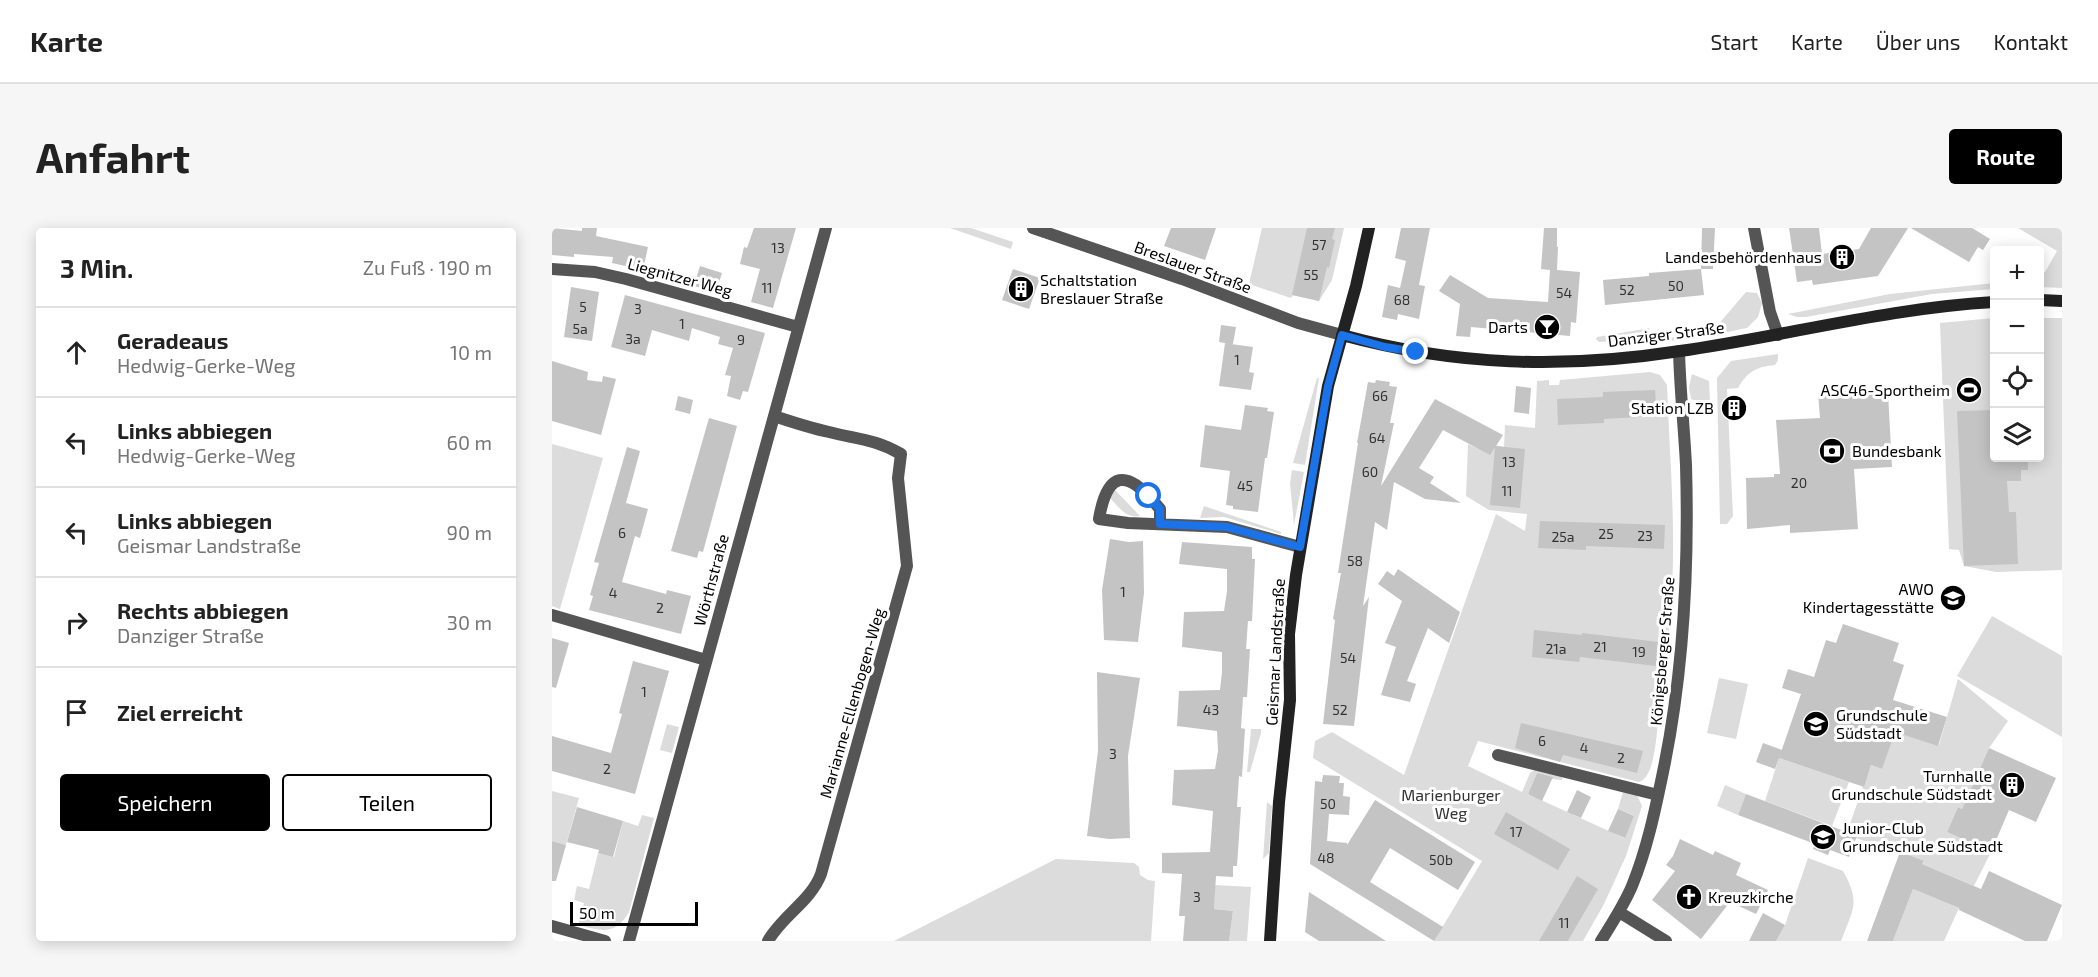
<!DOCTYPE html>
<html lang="de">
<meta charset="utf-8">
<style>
body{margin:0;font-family:"Exo 2",sans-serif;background:#f6f6f6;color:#222}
.controls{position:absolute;right:18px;top:18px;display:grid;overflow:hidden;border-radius:6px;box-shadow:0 3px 15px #0003}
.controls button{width:54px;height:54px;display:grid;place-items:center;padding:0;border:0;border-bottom:2px solid #e0e0e0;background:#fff;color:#222;font:30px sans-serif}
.scale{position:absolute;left:18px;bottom:15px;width:128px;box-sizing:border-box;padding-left:6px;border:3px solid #000;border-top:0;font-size:16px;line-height:21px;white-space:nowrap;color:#000;-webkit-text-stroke:4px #fff;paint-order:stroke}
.stop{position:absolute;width:18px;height:18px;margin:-14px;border:4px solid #1a73e8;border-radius:50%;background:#fff}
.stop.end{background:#1a73e8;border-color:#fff;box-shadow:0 2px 6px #0008}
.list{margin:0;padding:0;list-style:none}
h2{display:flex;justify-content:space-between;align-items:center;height:78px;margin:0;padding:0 24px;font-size:26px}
h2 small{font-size:20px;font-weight:400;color:#767676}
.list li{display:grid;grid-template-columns:39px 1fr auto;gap:18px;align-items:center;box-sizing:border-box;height:90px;padding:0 24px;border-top:2px solid #e0e0e0}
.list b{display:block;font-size:22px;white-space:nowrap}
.list p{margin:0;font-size:20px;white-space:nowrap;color:#767676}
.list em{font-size:20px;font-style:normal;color:#767676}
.actions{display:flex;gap:12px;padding:18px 24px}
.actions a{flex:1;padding:14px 0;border:2px solid #000;border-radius:6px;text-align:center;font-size:21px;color:#000}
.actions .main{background:#000;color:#fff}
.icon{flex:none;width:33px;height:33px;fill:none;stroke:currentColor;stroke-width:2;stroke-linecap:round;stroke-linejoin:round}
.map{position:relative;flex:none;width:1510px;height:713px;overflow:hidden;border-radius:6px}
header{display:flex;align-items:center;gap:36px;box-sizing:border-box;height:84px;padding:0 30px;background:#fff;border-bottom:2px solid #e0e0e0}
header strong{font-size:28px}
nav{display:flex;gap:33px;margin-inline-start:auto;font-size:21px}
.intro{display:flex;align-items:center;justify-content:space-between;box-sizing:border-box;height:144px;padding:0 36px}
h1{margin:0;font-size:42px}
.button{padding:15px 27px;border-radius:6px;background:#000;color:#fff;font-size:21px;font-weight:700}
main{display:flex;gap:36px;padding:0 36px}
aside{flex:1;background:#fff;border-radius:6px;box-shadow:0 3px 15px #0003}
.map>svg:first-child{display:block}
</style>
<header>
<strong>Karte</strong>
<nav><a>Start</a><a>Karte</a><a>Über uns</a><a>Kontakt</a></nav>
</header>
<div class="intro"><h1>Anfahrt</h1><a class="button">Route</a></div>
<main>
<aside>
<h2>3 Min.<small>Zu Fuß · 190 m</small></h2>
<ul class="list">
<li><svg class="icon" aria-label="ahead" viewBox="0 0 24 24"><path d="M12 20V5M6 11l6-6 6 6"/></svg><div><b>Geradeaus</b><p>Hedwig-Gerke-Weg</p></div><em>10 m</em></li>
<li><svg class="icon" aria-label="left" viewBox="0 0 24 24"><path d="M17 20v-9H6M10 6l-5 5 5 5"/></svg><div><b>Links abbiegen</b><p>Hedwig-Gerke-Weg</p></div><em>60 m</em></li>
<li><svg class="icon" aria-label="left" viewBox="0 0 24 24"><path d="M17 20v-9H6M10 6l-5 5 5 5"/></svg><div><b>Links abbiegen</b><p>Geismar Landstraße</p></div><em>90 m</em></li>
<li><svg class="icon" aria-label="right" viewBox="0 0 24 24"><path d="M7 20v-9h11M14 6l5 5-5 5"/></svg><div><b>Rechts abbiegen</b><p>Danziger Straße</p></div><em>30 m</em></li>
<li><svg class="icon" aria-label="arrive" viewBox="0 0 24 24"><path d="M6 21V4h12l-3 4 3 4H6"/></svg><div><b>Ziel erreicht</b></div></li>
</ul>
<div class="actions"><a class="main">Speichern</a><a>Teilen</a></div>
</aside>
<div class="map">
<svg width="1510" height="713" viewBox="0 0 1510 713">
<rect width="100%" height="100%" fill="#fff"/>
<path fill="#dcdcdc" d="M 398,0 L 419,0 L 461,14 L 459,21 Z
M 710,0 L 792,0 L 780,52 L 767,73 L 741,67 L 739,70 L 697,56 Z
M 1466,0 L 1510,0 L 1510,60 L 1488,59 L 1488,44 L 1493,44 L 1505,23 Z
M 1442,55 L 1442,61 L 1380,66 L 1254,89 L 1245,89 L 1236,86 L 1338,66 Z
M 1194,64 L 1205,65 L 1210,75 L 1206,89 L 1195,100 L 1161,107 L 1091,117 L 1091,113 L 1159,105 Z
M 1442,90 L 1442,230 L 1488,230 L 1488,90 L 1510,90 L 1510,342 L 1444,344 L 1412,338 L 1407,322 L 1397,321 L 1388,95 Z
M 1098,100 L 1091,111 L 1047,114 L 1044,111 L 1045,109 Z
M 1226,126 L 1226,132 L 1223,137 C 1204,139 1196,143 1186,160 L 1175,161 L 1181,288 L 1175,296 L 1168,296 L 1165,150 L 1179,133 Z
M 1098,144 L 1108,147 L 1115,157 C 1117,215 1122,274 1121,332 C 1120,387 1114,442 1106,496 C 1104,511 1102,550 1087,554 L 926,513 L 916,538 L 970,564 L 978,545 L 984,541 L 1010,548 L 1010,552 L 1000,551 L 985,545 L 976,566 L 1072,610 L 1082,588 L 1066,581 L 1071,564 L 1085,567 L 1090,578 L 1074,628 L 1052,676 L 1031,713 L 882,713 L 930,633 L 761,530 L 763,513 L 780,504 L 852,547 L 944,286 L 973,303 L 975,286 L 937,282 L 914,268 L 916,216 L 927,221 L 931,215 L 952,219 L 953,197 L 983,200 L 985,153 L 997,152 L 997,157 L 1007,157 L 1008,152 Z
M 1140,146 L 1157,153 L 1158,173 L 1147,174 L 1139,171 L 1137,159 Z
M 765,150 L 767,150 L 753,237 L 741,235 Z
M 0,216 L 51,230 L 8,381 L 0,378 Z
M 740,242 L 752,244 L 742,297 L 738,255 Z
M 563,262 L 588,288 C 574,291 567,279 558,270 Z
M 652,278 L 729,304 L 729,306 L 672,289 L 648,290 Z
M 1440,388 L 1510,428 L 1510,509 L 1405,448 Z
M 1167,450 L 1196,456 L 1184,511 L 1155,505 Z
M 1406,451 L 1456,493 L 1437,520 L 1410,581 L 1406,579 L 1395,604 L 1439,624 L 1422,658 L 1370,636 L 1372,634 L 1304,610 L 1304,608 L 1295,604 L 1319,537 L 1330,541 L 1341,503 L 1387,517 Z
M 115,496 L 127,499 L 120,525 L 108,522 Z
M 699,501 L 709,501 L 709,505 L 698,544 L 695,544 Z
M 1227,530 L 1297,554 L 1280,598 L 1213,573 Z
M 1173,557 L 1194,566 L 1186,587 L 1165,578 Z
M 0,563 L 27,570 L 14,617 L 0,613 Z
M 715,574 L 720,578 L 717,625 L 711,631 Z
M 90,587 L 102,590 L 77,684 C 63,708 50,703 26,697 L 32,675 L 22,672 L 25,658 L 37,661 L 46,625 L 62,629 L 71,593 L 86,598 Z
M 1256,630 L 1291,643 C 1309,675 1301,681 1289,713 L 1224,713 L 1233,697 Z
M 504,631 L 582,635 L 587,639 L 588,647 L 596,652 L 603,653 L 599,713 L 342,713 Z
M 663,657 L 699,659 L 695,713 L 677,713 L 681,683 L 662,681 Z
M 1361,661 L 1407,680 L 1392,713 L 1341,713 Z"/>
<path fill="#c4c4c4" d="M 0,0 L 30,3 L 30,0 L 45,0 L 44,8 L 96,19 L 91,42 L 60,35 L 61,29 L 22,26 L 22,29 L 0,27 Z
M 202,0 L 244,0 L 221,80 L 199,74 L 208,41 L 188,36 L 192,19 L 195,20 Z
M 619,0 L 664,0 L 653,32 L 612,18 Z
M 755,0 L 783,0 L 780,11 L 783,12 L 777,40 L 775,39 L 767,73 L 740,67 Z
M 849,0 L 878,0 L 867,57 L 873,58 L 867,91 L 846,86 L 845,92 L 830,89 L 836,57 L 848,60 L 854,33 L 843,30 Z
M 992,0 L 1005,0 L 1005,19 L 1006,19 L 1005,42 L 1028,44 L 1024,95 L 1019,94 L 1018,108 L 919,99 L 918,109 L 904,108 L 908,76 L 887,63 L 898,47 L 936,70 L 996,74 L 998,42 L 989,41 Z
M 1150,0 L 1163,0 L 1161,41 L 1149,41 Z
M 1237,0 L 1267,0 L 1270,26 L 1307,21 L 1319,0 L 1356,0 L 1326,48 L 1261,57 L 1260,52 L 1245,54 Z
M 1359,0 L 1420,0 L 1438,11 L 1431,22 L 1426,19 L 1417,34 Z
M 148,38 L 170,45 L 164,64 L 142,58 Z
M 461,41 L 488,50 L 477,81 L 450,72 Z
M 1149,41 L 1152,67 L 1053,77 L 1051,52 L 1097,48 L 1097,45 Z
M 19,59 L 47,64 L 40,113 L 12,109 Z
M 73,67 L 213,105 L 196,164 L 191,163 L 188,172 L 175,168 L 179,148 L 173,147 L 181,120 L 166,116 L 168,109 L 140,100 L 137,113 L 100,102 L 93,128 L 59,119 Z
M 669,97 L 684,99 L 681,116 L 679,116 L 701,119 L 697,144 L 702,145 L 699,162 L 667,158 L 673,115 L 667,114 Z
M 0,133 L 36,144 L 35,152 L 50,154 L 51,148 L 64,151 L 49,207 L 0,193 Z
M 824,152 L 838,154 L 837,158 L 845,159 L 838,195 L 842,195 L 829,258 L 883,171 L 951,207 L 944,218 L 973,221 L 968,280 L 938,277 L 943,219 L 938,227 L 891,202 L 867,240 L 882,249 L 878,255 L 909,275 L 873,271 L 842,254 L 835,302 L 823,294 L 811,378 L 817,369 L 802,498 L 771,496 L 783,392 L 781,391 L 789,345 L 786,345 L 806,215 L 805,215 L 816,154 L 823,155 Z
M 964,158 L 979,160 L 977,186 L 962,184 Z
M 1103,162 L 1105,188 L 1052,191 L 1052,195 L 1006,197 L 1005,171 L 1051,169 L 1051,164 Z
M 1297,163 L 1297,168 L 1336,165 L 1340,239 L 1302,241 L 1306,301 L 1238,305 L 1238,297 L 1195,301 L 1194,250 L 1222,249 L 1222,246 L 1228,246 L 1224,192 L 1268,190 L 1266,165 Z
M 126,168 L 141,172 L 138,186 L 123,182 Z
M 693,177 L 716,180 L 715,183 L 722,184 L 715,230 L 713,230 L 706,284 L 681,281 L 681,278 L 674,277 L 678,243 L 648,239 L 653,197 L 689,202 Z
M 1443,182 L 1443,230 L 1476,230 L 1476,242 L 1469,242 L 1469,253 L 1455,253 L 1457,284 L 1464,284 L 1466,336 L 1412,338 L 1405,183 Z
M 157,190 L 185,198 L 151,324 L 147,323 L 145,330 L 119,323 Z
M 75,219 L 88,223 L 74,275 L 96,281 L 88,310 L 83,308 L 70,354 L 114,366 L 115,362 L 139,368 L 129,406 L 37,382 L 41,368 L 38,367 L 47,335 L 42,334 Z
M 988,293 L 1113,297 L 1112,321 L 1034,318 L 1034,322 L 986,320 Z
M 558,311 L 577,314 L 591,313 L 592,365 L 586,414 L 552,412 L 550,362 Z
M 630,314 L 700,319 L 700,331 L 703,331 L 700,393 L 696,393 L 694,421 L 698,421 L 695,469 L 691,469 L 689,500 L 693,501 L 690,549 L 687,548 L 685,579 L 689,579 L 685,638 L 681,638 L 681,649 L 664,648 L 662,681 L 681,683 L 677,713 L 631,713 L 633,688 L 627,688 L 630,646 L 610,645 L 610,625 L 658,624 L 661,583 L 620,577 L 622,542 L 663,541 L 666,523 L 665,503 L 625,498 L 627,463 L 668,462 L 670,444 L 670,424 L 630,419 L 632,384 L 672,383 L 675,363 L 675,341 L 627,336 Z
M 846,341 L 908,384 L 897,415 L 876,400 L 855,453 L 864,456 L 858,474 L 829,467 L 844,419 L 833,415 L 850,373 L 826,356 L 835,343 L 842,348 Z
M 1291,396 L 1347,415 L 1341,433 L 1352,437 L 1341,472 L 1395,489 L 1386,518 L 1343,504 L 1330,541 L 1319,537 L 1312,559 L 1227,530 L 1249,466 L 1230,460 L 1236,441 L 1262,449 L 1274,412 L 1284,415 Z
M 982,402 L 1030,407 L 1030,405 L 1107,414 L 1104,438 L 1028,429 L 1027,434 L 980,429 Z
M 0,410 L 17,415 L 4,460 L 0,459 Z
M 81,433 L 117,443 L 83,566 L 0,543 L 0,508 L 59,525 L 70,486 L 67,485 Z
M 545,444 L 588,450 L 576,528 L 578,610 L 557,611 L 535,608 L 546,523 Z
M 969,495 L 1091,523 L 1085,545 L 1011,527 L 1008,534 L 963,520 Z
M 1211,515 L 1230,522 L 1223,541 L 1204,534 Z
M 1437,520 L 1504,550 L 1484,594 L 1457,582 L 1439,624 L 1395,604 L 1406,579 L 1410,581 Z
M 985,545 L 1001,549 L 990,573 L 976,566 Z
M 771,547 L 788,548 L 787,555 L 792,555 L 791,568 L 798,569 L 797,587 L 777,586 L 775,613 L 795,615 L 795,617 L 823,572 L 923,634 L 906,662 L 838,620 L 818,654 L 891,699 L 882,713 L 758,636 L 763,553 L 770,554 Z
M 1025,562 L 1039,569 L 1029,590 L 1015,584 Z
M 1194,566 L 1305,608 L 1297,629 L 1278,622 L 1276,627 L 1261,621 L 1263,616 L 1186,587 Z
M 25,579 L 71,593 L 61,629 L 46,625 L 47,622 L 15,614 Z
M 1066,581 L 1082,588 L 1073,610 L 1056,603 Z
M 954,584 L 1018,621 L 1006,642 L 942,606 Z
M 1128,611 L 1161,627 L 1163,623 L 1189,635 L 1184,647 L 1216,662 L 1204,686 L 1178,674 L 1149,711 L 1100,672 L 1123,643 L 1114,637 L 1121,628 Z
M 0,613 L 14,617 L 4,653 L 0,653 Z
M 1348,624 L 1372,633 L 1370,636 L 1429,661 L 1437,643 L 1510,677 L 1495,713 L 1473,713 L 1407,682 L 1407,680 L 1361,661 L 1341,713 L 1315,713 Z
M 1025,648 L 1046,661 L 1018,709 L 1016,713 L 987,713 Z
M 757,664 L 834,713 L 767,713 L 753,704 Z
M 1211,685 L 1233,697 L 1224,713 L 1197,713 Z"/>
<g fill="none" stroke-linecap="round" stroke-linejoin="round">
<path stroke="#555" stroke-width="12" d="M 481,0 L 630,51 L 746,95 L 790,107
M 1202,0 L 1218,84 L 1226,107
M 0,41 L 43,44 L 74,51 L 246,99
M 608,296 L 608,281 C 601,273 593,263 584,257 C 558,239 550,273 547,291 L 576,295 L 675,299 L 748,319
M 0,387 L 154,432
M 946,527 L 1106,567
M 1067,684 L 1114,713
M 0,698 L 53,713
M 77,713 L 274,0
M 216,713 C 230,688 259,673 269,646 L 355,338 L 346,250 L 349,226 C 324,211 304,211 277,204 C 258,200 240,194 222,188
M 1049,713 C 1060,695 1072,677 1080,658 C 1095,621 1103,583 1111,544 C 1132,443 1137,340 1134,237 C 1132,199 1128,161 1127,123"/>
<path stroke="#222" stroke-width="12" d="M 1488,72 L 1510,73
M 790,107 C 904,138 1012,141 1128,123 C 1233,108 1336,80 1442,74
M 718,713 L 727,574 L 738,472 L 737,406 L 744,347 L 776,158 L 804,58 L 817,0"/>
</g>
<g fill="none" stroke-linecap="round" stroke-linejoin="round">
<path stroke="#1a73e8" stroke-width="8" d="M 597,268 L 608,281 L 608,296 L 675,299 L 748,319 L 776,158 L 790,107 L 833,119 L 864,124"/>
</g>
<defs>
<g id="building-disc" transform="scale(1.35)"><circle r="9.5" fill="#000" stroke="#fff"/><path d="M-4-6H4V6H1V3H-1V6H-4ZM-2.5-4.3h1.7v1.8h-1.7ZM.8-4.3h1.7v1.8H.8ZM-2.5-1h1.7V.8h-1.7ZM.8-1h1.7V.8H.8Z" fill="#fff"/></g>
<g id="bar-disc" transform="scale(1.35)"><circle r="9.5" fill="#000" stroke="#fff"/><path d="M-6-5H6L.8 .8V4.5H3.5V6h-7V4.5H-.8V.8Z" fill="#fff"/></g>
<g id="stadium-disc" transform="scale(1.35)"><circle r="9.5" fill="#000" stroke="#fff"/><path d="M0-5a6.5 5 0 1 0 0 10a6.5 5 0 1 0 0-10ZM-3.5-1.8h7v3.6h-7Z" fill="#fff"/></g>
<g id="bank-disc" transform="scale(1.35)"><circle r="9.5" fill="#000" stroke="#fff"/><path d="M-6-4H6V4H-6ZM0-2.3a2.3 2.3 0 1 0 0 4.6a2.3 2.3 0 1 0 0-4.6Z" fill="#fff"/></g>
<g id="school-disc" transform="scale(1.35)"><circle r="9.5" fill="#000" stroke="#fff"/><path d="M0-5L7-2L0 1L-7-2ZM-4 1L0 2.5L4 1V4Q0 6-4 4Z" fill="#fff"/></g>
<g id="church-disc" transform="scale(1.35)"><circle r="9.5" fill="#000" stroke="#fff"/><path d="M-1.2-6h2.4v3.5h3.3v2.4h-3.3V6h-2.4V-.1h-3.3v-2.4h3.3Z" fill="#fff"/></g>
</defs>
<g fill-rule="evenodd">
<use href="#building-disc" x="1290" y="29"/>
<use href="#building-disc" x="469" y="61"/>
<use href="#bar-disc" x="995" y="99"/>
<use href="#stadium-disc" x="1417" y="162"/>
<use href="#building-disc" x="1182" y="180"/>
<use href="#bank-disc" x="1280" y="223"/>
<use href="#school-disc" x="1401" y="370"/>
<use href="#school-disc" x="1264" y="496"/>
<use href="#building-disc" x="1460" y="557"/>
<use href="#school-disc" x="1271" y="609"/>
<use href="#church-disc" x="1137" y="669"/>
</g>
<g text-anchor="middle" stroke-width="6" stroke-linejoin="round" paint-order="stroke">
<g font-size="14" fill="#313131">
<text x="767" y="22">57</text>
<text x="226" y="25">13</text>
<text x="759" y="52">55</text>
<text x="1124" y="63">50</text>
<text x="215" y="65">11</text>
<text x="1075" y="67">52</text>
<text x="1012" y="70">54</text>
<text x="850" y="77">68</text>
<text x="31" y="84">5</text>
<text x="86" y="86">3</text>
<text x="130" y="101">1</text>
<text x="28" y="106">5a</text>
<text x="81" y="116">3a</text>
<text x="189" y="117">9</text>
<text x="685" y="137">1</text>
<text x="828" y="173">66</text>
<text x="825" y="215">64</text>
<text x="957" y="239">13</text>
<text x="818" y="249">60</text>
<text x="1247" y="260">20</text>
<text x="693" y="263">45</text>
<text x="955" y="268">11</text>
<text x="70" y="310">6</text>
<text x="1054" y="311">25</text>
<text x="1093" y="313">23</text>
<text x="1011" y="314">25a</text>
<text x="803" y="338">58</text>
<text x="571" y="369">1</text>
<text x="61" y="370">4</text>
<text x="108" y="385">2</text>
<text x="1048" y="424">21</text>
<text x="1004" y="426">21a</text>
<text x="1087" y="429">19</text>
<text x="796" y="435">54</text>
<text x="92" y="469">1</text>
<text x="659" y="487">43</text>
<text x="788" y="487">52</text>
<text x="990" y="518">6</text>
<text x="1032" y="525">4</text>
<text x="561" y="531">3</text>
<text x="1069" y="535">2</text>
<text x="55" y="546">2</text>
<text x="776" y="581">50</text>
<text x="964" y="609">17</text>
<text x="774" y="635">48</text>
<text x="889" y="637">50b</text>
<text x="645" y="674">3</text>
<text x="1012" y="700">11</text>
</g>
<g font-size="16" fill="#000" stroke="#fff" text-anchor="end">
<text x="1270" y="35">Landesbehördenhaus</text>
<text x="488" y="58" text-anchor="start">Schaltstation<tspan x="488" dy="18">Breslauer Straße</tspan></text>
<text x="976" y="105">Darts</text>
<text x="1398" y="168">ASC46-Sportheim</text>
<text x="1162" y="186">Station LZB</text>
<text x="1300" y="229" text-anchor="start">Bundesbank</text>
<text x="1382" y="367">AWO<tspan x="1382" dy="18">Kindertagesstätte</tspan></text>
<text x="1284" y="493" text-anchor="start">Grundschule<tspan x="1284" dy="18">Südstadt</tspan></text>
<text x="1440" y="554">Turnhalle<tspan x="1440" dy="18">Grundschule Südstadt</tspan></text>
<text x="1290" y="606" text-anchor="start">Junior-Club<tspan x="1290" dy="18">Grundschule Südstadt</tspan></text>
<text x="1156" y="675" text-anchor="start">Kreuzkirche</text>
</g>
<g font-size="16" fill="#000" stroke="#fff">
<text transform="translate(641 39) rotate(20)" y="6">Breslauer Straße</text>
<text transform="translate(128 49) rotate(15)" y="6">Liegnitzer Weg</text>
<text transform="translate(1114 106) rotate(-7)" y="6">Danziger Straße</text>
<text transform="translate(159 352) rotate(-75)" y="6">Wörthstraße</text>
<text transform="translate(1110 423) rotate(-85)" y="6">Königsberger Straße</text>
<text transform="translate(723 424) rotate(-87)" y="6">Geismar Landstraße</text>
<text transform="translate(300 475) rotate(-74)" y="6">Marianne-Ellenbogen-Weg</text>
</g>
<g font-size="16" fill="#333" stroke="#fff">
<text x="899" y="573">Marienburger<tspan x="899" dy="18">Weg</tspan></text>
</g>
</g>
</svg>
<div class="controls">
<button>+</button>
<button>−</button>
<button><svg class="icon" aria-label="locate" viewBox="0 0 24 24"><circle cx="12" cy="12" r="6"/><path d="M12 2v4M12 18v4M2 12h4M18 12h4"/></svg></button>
<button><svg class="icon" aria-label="layers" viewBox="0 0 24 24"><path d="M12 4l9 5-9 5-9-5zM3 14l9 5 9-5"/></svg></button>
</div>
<div class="scale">50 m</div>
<div class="stop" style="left:597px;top:268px"></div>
<div class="stop end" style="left:864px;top:124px"></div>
</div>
</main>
